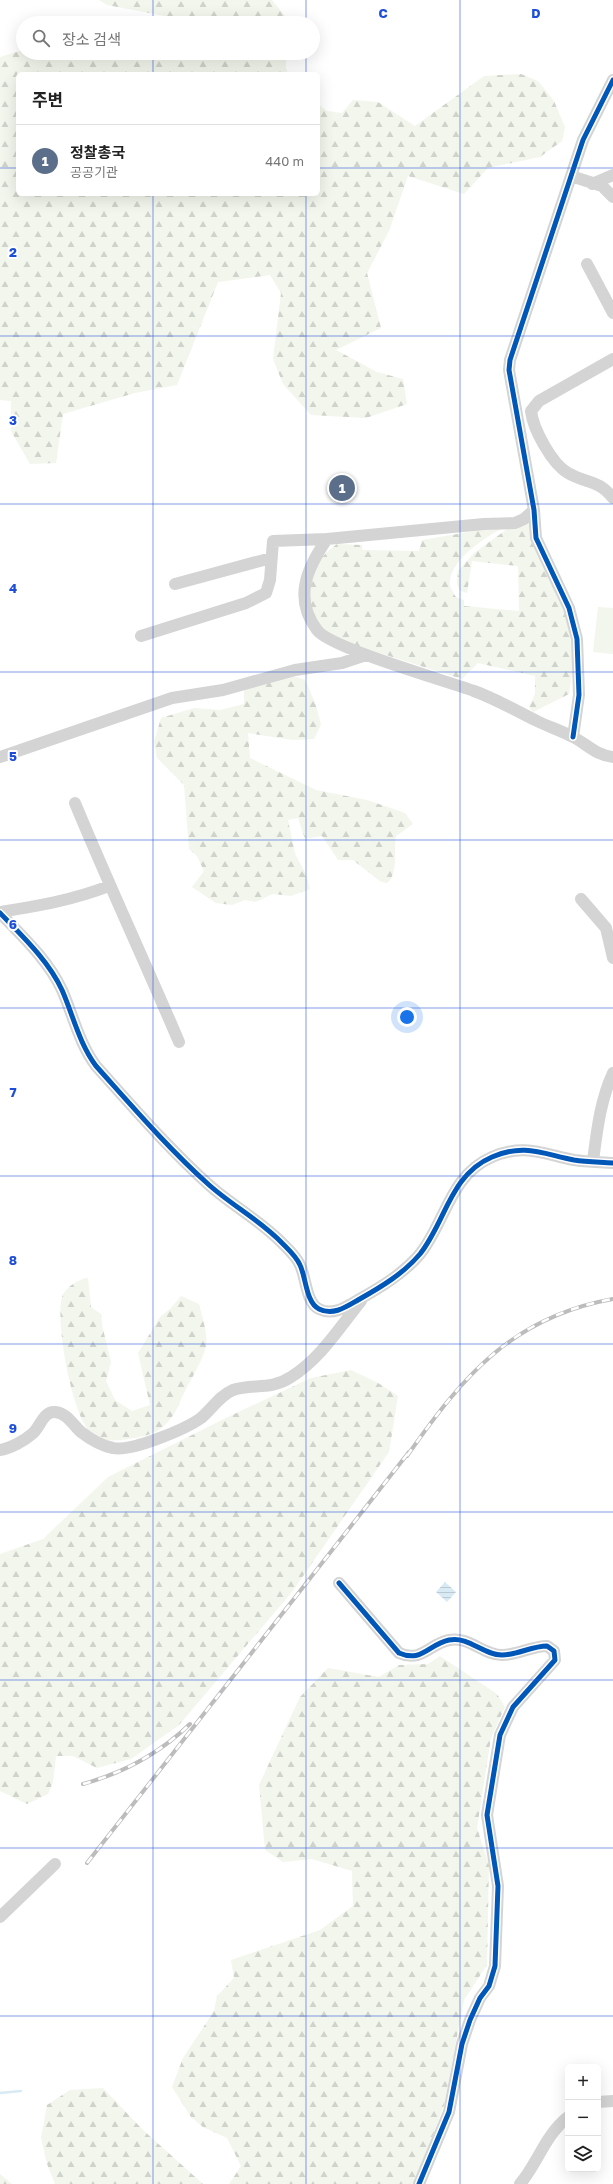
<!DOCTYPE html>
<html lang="ko">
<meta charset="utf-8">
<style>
body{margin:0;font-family:"Golos Text","Noto Sans KR",sans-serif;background:#f6f6f6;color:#222}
.controls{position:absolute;right:12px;bottom:12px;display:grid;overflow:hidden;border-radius:6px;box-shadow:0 4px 16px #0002}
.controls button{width:36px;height:36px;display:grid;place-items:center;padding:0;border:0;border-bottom:1px solid #e0e0e0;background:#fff;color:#222;font:20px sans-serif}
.you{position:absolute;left:407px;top:1017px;width:14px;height:14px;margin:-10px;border:3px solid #fff;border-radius:50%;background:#1a73e8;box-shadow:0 0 0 6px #1a73e833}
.badge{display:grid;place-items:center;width:26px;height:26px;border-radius:50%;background:#787878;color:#fff;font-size:13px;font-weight:700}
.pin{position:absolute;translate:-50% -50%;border:2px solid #fff;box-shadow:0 1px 4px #0006}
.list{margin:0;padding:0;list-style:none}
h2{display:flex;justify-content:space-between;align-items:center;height:52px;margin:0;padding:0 16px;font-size:17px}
h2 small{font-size:13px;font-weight:400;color:#767676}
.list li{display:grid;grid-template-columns:26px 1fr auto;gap:12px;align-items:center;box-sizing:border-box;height:72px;padding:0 16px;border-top:1px solid #e0e0e0}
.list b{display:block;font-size:15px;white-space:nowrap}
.list p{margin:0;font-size:13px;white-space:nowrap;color:#767676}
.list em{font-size:13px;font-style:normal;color:#767676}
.icon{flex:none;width:22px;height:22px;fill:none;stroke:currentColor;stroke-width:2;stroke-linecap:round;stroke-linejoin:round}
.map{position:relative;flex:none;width:613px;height:2184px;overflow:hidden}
.search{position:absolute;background:#fff;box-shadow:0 4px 16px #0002;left:16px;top:16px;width:304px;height:44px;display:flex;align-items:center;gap:10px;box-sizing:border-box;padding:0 14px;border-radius:22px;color:#767676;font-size:15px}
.panel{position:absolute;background:#fff;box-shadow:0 4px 16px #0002;left:16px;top:72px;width:304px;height:124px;border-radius:6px}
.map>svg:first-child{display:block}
</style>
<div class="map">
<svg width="613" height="2184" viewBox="0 0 613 2184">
<defs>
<pattern id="forest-firs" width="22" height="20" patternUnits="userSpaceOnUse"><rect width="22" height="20" fill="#f2f6ec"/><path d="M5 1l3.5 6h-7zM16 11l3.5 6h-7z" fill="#d0d3cb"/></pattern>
<pattern id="water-rules" width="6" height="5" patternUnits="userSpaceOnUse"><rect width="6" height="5" fill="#d8eaf4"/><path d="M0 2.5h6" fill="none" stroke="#bac9d2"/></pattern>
</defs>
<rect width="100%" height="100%" fill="#fff"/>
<path fill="url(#forest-firs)" d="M 99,0 L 272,0 L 285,16 L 286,23 L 162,23 L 165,16 L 107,5 Z
M 23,50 L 23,53 L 286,53 L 286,68 L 288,74 L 18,74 L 18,194 L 318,194 L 318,104 L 327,111 L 342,113 L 353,100 L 378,102 L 415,126 L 484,76 L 521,74 L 538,81 L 554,101 L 565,127 L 562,141 L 540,157 L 488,168 L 464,194 L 408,176 L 389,231 L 367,273 L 381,328 L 336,350 L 377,372 L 403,379 L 407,404 L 366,418 L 311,415 L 283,384 L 273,359 L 281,293 L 270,275 L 218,282 L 177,385 L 135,393 L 63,414 L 56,463 L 30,464 L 11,431 L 11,401 L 0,400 L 0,57 Z
M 531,523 L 566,613 L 574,660 L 569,694 L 533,712 L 529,707 L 535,694 L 535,676 L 478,663 L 462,679 L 351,644 L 323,631 L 310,610 L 310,580 L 317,563 L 328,551 L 337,544 L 362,545 L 362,550 L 419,551 L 422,540 L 480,530 L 501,529 C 484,538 447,562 450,586 C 451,589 454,594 456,597 L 464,600 L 464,606 L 519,611 L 518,566 L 472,561 L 467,593 L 460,591 L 457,584 L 458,571 L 474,553 L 510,527 Z
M 291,675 L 305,680 L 316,705 L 321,725 L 314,739 L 292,740 L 248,733 L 250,758 L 316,790 L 367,800 L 405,813 L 413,824 L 396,836 C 393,851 399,873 387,883 L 381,882 L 353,860 L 338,860 L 322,836 L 305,839 L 298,818 L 288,820 L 295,854 L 306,874 L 310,889 L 291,896 L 273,894 L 255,902 L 245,900 L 232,905 L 216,903 L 192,887 L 204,871 L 197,856 L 189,849 L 184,785 L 157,758 L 154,742 L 161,718 L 194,708 L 220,710 L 244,704 L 244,689 Z
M 88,1278 L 91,1307 L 101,1314 L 102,1325 L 111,1362 L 106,1381 L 115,1400 L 132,1411 L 150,1405 L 138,1353 L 160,1317 L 171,1308 L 181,1296 L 199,1304 C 202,1317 208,1333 206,1346 C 203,1362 186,1386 180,1402 C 172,1421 161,1433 139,1437 C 125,1440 104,1444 92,1434 C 72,1418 55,1321 62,1297 C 65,1288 78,1279 88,1278 Z
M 351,1370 L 378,1383 L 398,1396 L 389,1452 L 292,1592 L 179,1725 L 131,1759 L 97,1768 L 73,1756 L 56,1756 L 53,1782 L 48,1794 L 27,1804 L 0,1791 L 0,1554 L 43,1539 L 108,1477 L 228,1417 L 311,1378 Z
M 440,1656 L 497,1694 L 505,1707 L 491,1738 L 477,1828 L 489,1865 L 487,1965 L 464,2000 L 444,2105 L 415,2184 L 229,2184 L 241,2166 L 227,2138 L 203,2127 L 191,2117 L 172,2087 L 183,2058 L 214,2011 L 217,1996 L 234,1978 L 231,1960 L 320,1930 L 353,1906 L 352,1871 L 312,1859 L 283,1862 L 265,1850 L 259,1785 L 300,1697 L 328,1668 L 379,1677 L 399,1665 L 428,1664 Z
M 103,2088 L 143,2130 L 203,2184 L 55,2184 L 47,2164 L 41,2138 L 47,2105 L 70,2090 Z
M 0,2174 L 12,2184 L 0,2184 Z"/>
<path fill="#f2f6ec" d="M 598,607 L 613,608 L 613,654 L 593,652 Z"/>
<path fill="url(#water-rules)" d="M 445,1582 L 456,1592 L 447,1602 L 436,1592 Z"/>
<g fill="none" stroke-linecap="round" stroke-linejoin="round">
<path stroke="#d8eaf4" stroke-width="2.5" d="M 0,2093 L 21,2091"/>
<path stroke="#d4d4d4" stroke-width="12" d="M 571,176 L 602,186 L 613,197
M 592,184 L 613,175
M 587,264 L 613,313
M 613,359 L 539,401 L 531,411 C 533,429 552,464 568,473 C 587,484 598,479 613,498
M 327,539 C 307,568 293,598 317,630 C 330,648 447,681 474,691 C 496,699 517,711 537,721 C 549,727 562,731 573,737 C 587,744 597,756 613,757
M 175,584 L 271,558
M 141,636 L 246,603 L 266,593 L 270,580 L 273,541 L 327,539 L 484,524 L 515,523 L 524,519 L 534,510
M 573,737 L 579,695 L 577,639 L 569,608 L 536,538 L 534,510 L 509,370 L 510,360 L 583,140 L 613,80
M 0,757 L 172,698 L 223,690 L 295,670 L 342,663 L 366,655
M 75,803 C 108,883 145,962 179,1042
M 581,899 L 606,928 L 613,958
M 0,912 C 38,906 73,900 109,886
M 0,913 C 22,936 48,960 62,990 C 73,1015 79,1043 96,1066 C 132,1106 167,1147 208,1184 C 231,1205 260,1220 282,1243 C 289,1250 296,1256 300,1265 C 306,1277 306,1303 319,1309 C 333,1316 346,1307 358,1300 C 381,1287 403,1274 420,1254 C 446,1221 450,1175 492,1157 C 524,1143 543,1154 574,1160 C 587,1162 600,1162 613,1163
M 593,1161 C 597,1131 600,1101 613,1073
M 0,1450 C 11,1448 24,1441 32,1434 C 40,1428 43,1411 55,1412 C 67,1413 73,1425 81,1432 C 90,1439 102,1446 113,1448 C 131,1452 186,1429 201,1418 C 212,1409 219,1396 233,1390 C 252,1383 270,1391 291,1377 C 321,1358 339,1328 361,1301
M 339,1583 L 399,1653 C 422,1663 429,1644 449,1640 C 469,1636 483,1655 502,1655 C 517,1655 532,1646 547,1646 L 554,1651 L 555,1660 L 513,1707 L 500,1735 L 487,1815 L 498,1886 L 495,1966 L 489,1986 L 480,1998 L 470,2020 L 462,2044 L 449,2112 L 419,2184
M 0,1917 L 55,1864
M 598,2102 L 613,2101
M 520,2184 C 538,2163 545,2135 568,2117"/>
<g stroke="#bcbcbc" stroke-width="4">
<path id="rail" d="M 407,1456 C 463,1376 512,1317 613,1299
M 83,1784 C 123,1773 160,1753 190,1724
M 87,1863 L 409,1452"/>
</g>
<use href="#rail" stroke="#fff" stroke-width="2.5" stroke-dasharray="8" stroke-linecap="butt"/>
<g stroke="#fff" stroke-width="8">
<path id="cycleway" d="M 573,737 L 579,695 L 577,639 L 569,608 L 536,538 L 534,510 L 509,370 L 510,360 L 583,140 L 613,80
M 0,913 C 22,936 48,960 62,990 C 73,1015 79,1043 96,1066 C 132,1106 167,1147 208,1184 C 231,1205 260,1220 282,1243 C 289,1250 296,1256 300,1265 C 306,1277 306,1303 319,1309 C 333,1316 346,1307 358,1300 C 381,1287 403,1274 420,1254 C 446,1221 450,1175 492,1157 C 524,1143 543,1154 574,1160 C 587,1162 600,1162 613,1163
M 339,1583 L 399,1653 C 422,1663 429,1644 449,1640 C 469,1636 483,1655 502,1655 C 517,1655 532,1646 547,1646 L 554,1651 L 555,1660 L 513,1707 L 500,1735 L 487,1815 L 498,1886 L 495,1966 L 489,1986 L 480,1998 L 470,2020 L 462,2044 L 449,2112 L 419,2184"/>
</g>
<use href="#cycleway" stroke="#0057b8" stroke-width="5"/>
</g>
<path fill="none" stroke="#1d4ed8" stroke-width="1" stroke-opacity="0.55" d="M 153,0 L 153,23M 306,0 L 306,23M 460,0 L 460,2184M 153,53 L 153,74M 306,53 L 306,74M 0,168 L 18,168M 318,168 L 613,168M 153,194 L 153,2184M 306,194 L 306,2184M 0,336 L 613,336M 0,504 L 613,504M 0,672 L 613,672M 0,840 L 613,840M 0,1008 L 613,1008M 0,1176 L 613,1176M 0,1344 L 613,1344M 0,1512 L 613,1512M 0,1680 L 613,1680M 0,1848 L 613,1848M 0,2016 L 613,2016"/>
<g font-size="13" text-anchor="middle" font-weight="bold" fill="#1d4ed8" stroke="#fff" stroke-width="4" stroke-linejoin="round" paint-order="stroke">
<text x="383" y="18">C</text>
<text x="536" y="18">D</text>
<text x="13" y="257">2</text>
<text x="13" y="425">3</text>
<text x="13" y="593">4</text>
<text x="13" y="761">5</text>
<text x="13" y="929">6</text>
<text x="13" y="1097">7</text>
<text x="13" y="1265">8</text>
<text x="13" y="1433">9</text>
</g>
</svg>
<div class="controls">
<button>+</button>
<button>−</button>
<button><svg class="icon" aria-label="layers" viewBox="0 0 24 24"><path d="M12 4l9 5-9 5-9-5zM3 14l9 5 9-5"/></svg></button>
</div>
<div class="you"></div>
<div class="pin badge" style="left:342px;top:488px;background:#5c6f8a">1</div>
<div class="search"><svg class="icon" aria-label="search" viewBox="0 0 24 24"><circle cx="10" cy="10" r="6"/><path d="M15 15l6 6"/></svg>장소 검색</div>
<section class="panel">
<h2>주변<small></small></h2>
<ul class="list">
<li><span class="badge" style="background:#5c6f8a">1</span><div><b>정찰총국</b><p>공공기관</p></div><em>440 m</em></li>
</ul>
</section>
</div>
